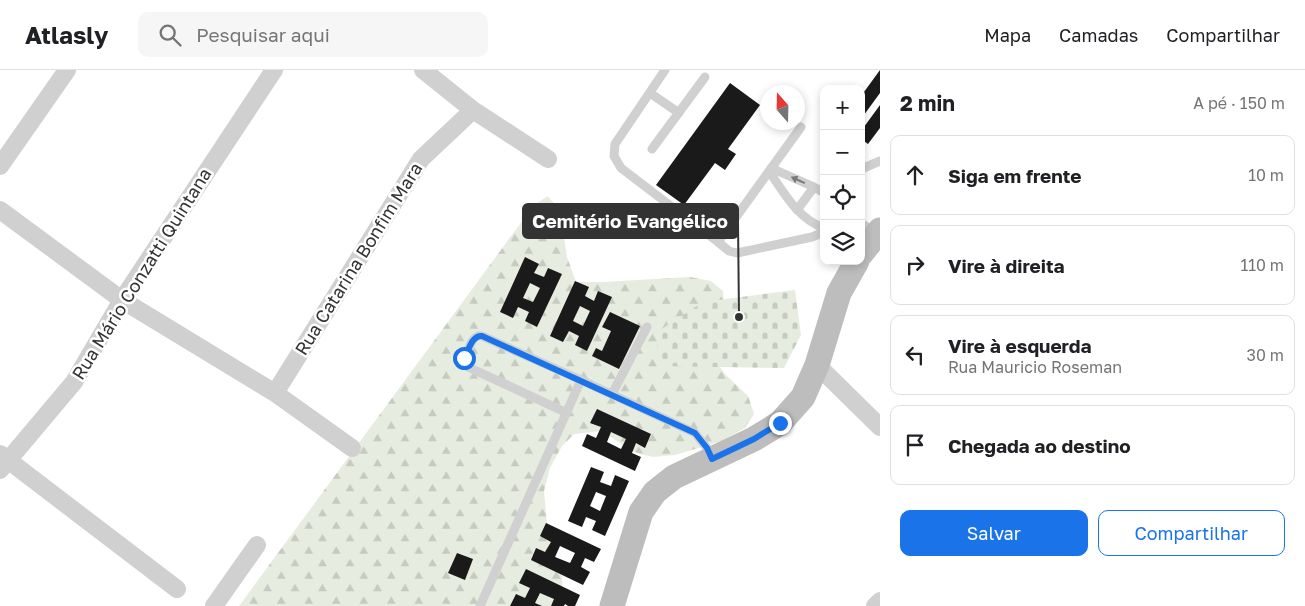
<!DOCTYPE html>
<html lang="pt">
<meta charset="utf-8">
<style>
body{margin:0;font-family:"Golos Text",sans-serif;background:#f6f6f6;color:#202124}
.controls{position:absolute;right:15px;top:15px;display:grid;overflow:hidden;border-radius:10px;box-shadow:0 2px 8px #0003}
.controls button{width:45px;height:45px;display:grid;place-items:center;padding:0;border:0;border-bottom:1px solid #e0e0e0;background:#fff;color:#202124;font:25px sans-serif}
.compass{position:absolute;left:760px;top:15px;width:45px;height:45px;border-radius:50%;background:#fff;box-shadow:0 2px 8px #0003;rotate:340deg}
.stop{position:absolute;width:15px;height:15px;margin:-11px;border:4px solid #1a73e8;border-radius:50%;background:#fff}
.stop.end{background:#1a73e8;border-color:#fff;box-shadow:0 1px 5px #0008}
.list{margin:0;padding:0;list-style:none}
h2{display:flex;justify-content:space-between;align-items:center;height:65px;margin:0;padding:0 20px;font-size:21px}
h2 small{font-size:16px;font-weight:400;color:#757577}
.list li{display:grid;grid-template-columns:32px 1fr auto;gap:15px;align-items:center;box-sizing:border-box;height:80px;margin:0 10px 10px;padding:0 10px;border:1px solid #e0e0e0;border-radius:10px}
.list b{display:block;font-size:19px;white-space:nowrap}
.list p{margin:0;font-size:16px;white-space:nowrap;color:#757577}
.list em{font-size:16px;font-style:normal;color:#757577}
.actions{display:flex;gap:10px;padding:15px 20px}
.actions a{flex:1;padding:11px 0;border:1px solid #1a73e8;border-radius:10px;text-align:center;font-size:18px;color:#1a73e8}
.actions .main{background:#1a73e8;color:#fff}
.icon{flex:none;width:28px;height:28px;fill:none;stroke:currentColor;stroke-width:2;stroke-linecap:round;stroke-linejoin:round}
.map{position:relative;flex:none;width:880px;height:536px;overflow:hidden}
header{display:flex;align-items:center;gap:30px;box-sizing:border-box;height:70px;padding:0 25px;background:#fff;border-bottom:1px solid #e0e0e0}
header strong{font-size:24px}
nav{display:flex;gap:28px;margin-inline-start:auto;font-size:18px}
.search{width:350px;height:45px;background:#f6f6f6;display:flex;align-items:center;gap:12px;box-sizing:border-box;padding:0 18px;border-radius:10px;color:#757577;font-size:19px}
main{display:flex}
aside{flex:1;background:#fff}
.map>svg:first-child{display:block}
</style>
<header>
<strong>Atlasly</strong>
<div class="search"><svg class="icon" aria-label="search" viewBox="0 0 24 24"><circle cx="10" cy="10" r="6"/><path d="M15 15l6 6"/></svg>Pesquisar aqui</div>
<nav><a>Mapa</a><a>Camadas</a><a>Compartilhar</a></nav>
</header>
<main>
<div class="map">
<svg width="880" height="536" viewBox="0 0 880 536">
<defs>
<pattern id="forest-firs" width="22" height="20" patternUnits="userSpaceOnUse" patternTransform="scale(1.25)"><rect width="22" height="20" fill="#e6ecdf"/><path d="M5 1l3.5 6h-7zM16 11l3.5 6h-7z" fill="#c6cbc0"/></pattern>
<pattern id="cemetery-stones" width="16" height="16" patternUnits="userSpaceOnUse" patternTransform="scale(1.25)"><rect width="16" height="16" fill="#e6ecdf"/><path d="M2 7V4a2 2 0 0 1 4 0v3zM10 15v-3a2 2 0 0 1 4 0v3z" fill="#c6cbc0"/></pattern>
</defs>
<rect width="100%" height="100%" fill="#fff"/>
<path fill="url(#forest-firs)" d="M 548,126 L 560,142 L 567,187 L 576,212 L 603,212 L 690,207 L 711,211 L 723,221 L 724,233 L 712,286 L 725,304 L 748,326 L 754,344 L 745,358 L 722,371 L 675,385 L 653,387 L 634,382 L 601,361 L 574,364 L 562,376 L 550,398 L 544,421 L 547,454 L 562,506 L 563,529 L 562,536 L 239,536 L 534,135 Z"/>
<path fill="url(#cemetery-stones)" d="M 795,220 L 801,265 L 784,298 L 658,296 L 657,262 L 703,232 Z"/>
<path fill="#1a1a1a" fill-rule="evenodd" d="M 880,0 L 880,23 L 861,49 L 861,26 Z
M 730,13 L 760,35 L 728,79 L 736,84 L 725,100 L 715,93 L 684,135 L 656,115 Z
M 880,35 L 880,58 L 868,74 L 861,69 L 861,61 Z
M 525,187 L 539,194 L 534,203 L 544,207 L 548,198 L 562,204 L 537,257 L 525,251 L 529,242 L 518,237 L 513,248 L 500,242 ZM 530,213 L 540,218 L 533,232 L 523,228 Z
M 575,211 L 589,217 L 585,226 L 594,231 L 598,221 L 612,227 L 587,281 L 575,275 L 579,266 L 569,261 L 563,272 L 550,266 ZM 580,236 L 590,241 L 583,256 L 573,251 Z
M 610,242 L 640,256 L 619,299 L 592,286 L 596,278 L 602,281 L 611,261 L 602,257 Z
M 597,339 L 651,364 L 645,378 L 636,373 L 632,383 L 641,387 L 635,401 L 582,376 L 587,364 L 596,368 L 601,357 L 590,353 ZM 611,362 L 626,369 L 621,379 L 607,372 Z
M 591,397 L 604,402 L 600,412 L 611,416 L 615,405 L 629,411 L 605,466 L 592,460 L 596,451 L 586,447 L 582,457 L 568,451 ZM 596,422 L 606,426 L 600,441 L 590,436 Z
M 546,453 L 601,479 L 594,492 L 585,488 L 581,497 L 590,502 L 583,515 L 531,490 L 536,478 L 545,482 L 551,472 L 540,466 ZM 560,476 L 575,483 L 570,493 L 555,487 Z
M 457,483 L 473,489 L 465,510 L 448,503 Z
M 526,499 L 580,525 L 575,536 L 568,536 L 565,534 L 564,536 L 551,536 L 554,529 L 540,523 L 535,533 L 542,536 L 510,536 L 516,524 L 525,528 L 530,518 L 519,513 Z"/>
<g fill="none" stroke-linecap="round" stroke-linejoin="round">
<path stroke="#d0d0d0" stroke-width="9" d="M 665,0 L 615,74 L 614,86 L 621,98 L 718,172 L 729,181 L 737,183 L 812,167 L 824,162
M 650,23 L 679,43
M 652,79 L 705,7
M 771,98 L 814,117 L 824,123
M 861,100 L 866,97 L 880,91
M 769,101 C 784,123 798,149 824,158
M 797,140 L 814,117
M 861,153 L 876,163
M 718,172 L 801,57
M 612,324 L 647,257
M 567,343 L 468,297 L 465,294 C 464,288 471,268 478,266 C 479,265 481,266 482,266 L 581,310
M 480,536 L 581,310 L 695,363 L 707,378 L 711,387"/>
<path stroke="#d0d0d0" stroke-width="18" d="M 423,0 L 473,40 L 548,89
M 0,96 L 67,0
M 0,140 L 122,230 L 275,323 L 352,378
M 817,295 L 880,357
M 275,323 L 421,89 L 473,40
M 0,384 L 177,519
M 0,400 L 74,312 L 122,230 L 274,0
M 214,536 L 257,475
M 875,536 L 880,531"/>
<path stroke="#bdbdbd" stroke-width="25" d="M 861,184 L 880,160
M 612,536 L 641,442 L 655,422 L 674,407 L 754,369 L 780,353 L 803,327 L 817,295 L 839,223 L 857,191"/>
</g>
<defs><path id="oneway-solid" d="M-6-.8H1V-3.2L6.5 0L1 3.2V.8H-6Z" transform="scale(1.25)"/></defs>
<use fill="#7a7a7a" href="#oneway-solid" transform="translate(798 110) rotate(-156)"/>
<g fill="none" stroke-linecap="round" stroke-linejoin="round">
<path stroke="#1a73e8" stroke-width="6" d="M 464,288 C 469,280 472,265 482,266 L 695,363 L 707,378 L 712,389 L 754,369 L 780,353"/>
</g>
<g text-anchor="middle" stroke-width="5" stroke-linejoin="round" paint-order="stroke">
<g font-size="18" fill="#333" stroke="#fff">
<text transform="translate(359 189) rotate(-58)" y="6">Rua Catarina Bonfim Mara</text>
<text transform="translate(142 204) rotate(-58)" y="6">Rua Mário Conzatti Quintana</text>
</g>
</g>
<path fill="none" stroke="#333" stroke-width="2" d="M739 247L738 151"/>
<circle fill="#333" stroke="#fff" stroke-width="2" cx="739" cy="247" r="5"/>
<rect fill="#333" stroke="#333" stroke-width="2" x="523" y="134" width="215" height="34" rx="5"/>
<g font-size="19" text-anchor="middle" font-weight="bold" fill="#fff">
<text x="630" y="158">Cemitério Evangélico</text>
</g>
</svg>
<div class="controls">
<button>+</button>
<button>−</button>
<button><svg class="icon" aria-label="locate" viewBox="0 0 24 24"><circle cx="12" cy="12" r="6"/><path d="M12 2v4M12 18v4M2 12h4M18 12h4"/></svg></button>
<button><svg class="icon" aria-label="layers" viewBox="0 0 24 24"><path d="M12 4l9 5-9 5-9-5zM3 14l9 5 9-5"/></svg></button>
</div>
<svg class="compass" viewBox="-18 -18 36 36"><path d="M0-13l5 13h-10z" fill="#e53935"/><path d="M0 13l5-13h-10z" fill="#757577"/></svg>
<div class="stop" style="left:464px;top:288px"></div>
<div class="stop end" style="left:780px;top:353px"></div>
</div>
<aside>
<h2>2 min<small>A pé · 150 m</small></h2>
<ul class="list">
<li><svg class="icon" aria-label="ahead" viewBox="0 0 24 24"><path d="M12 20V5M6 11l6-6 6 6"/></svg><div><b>Siga em frente</b></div><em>10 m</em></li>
<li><svg class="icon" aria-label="right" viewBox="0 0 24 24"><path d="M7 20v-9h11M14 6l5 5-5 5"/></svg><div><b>Vire à direita</b></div><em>110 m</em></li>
<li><svg class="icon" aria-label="left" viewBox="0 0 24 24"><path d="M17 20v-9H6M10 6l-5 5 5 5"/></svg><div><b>Vire à esquerda</b><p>Rua Mauricio Roseman</p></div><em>30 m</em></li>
<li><svg class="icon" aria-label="arrive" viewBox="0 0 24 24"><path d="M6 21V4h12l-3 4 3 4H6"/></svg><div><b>Chegada ao destino</b></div></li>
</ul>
<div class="actions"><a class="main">Salvar</a><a>Compartilhar</a></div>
</aside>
</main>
